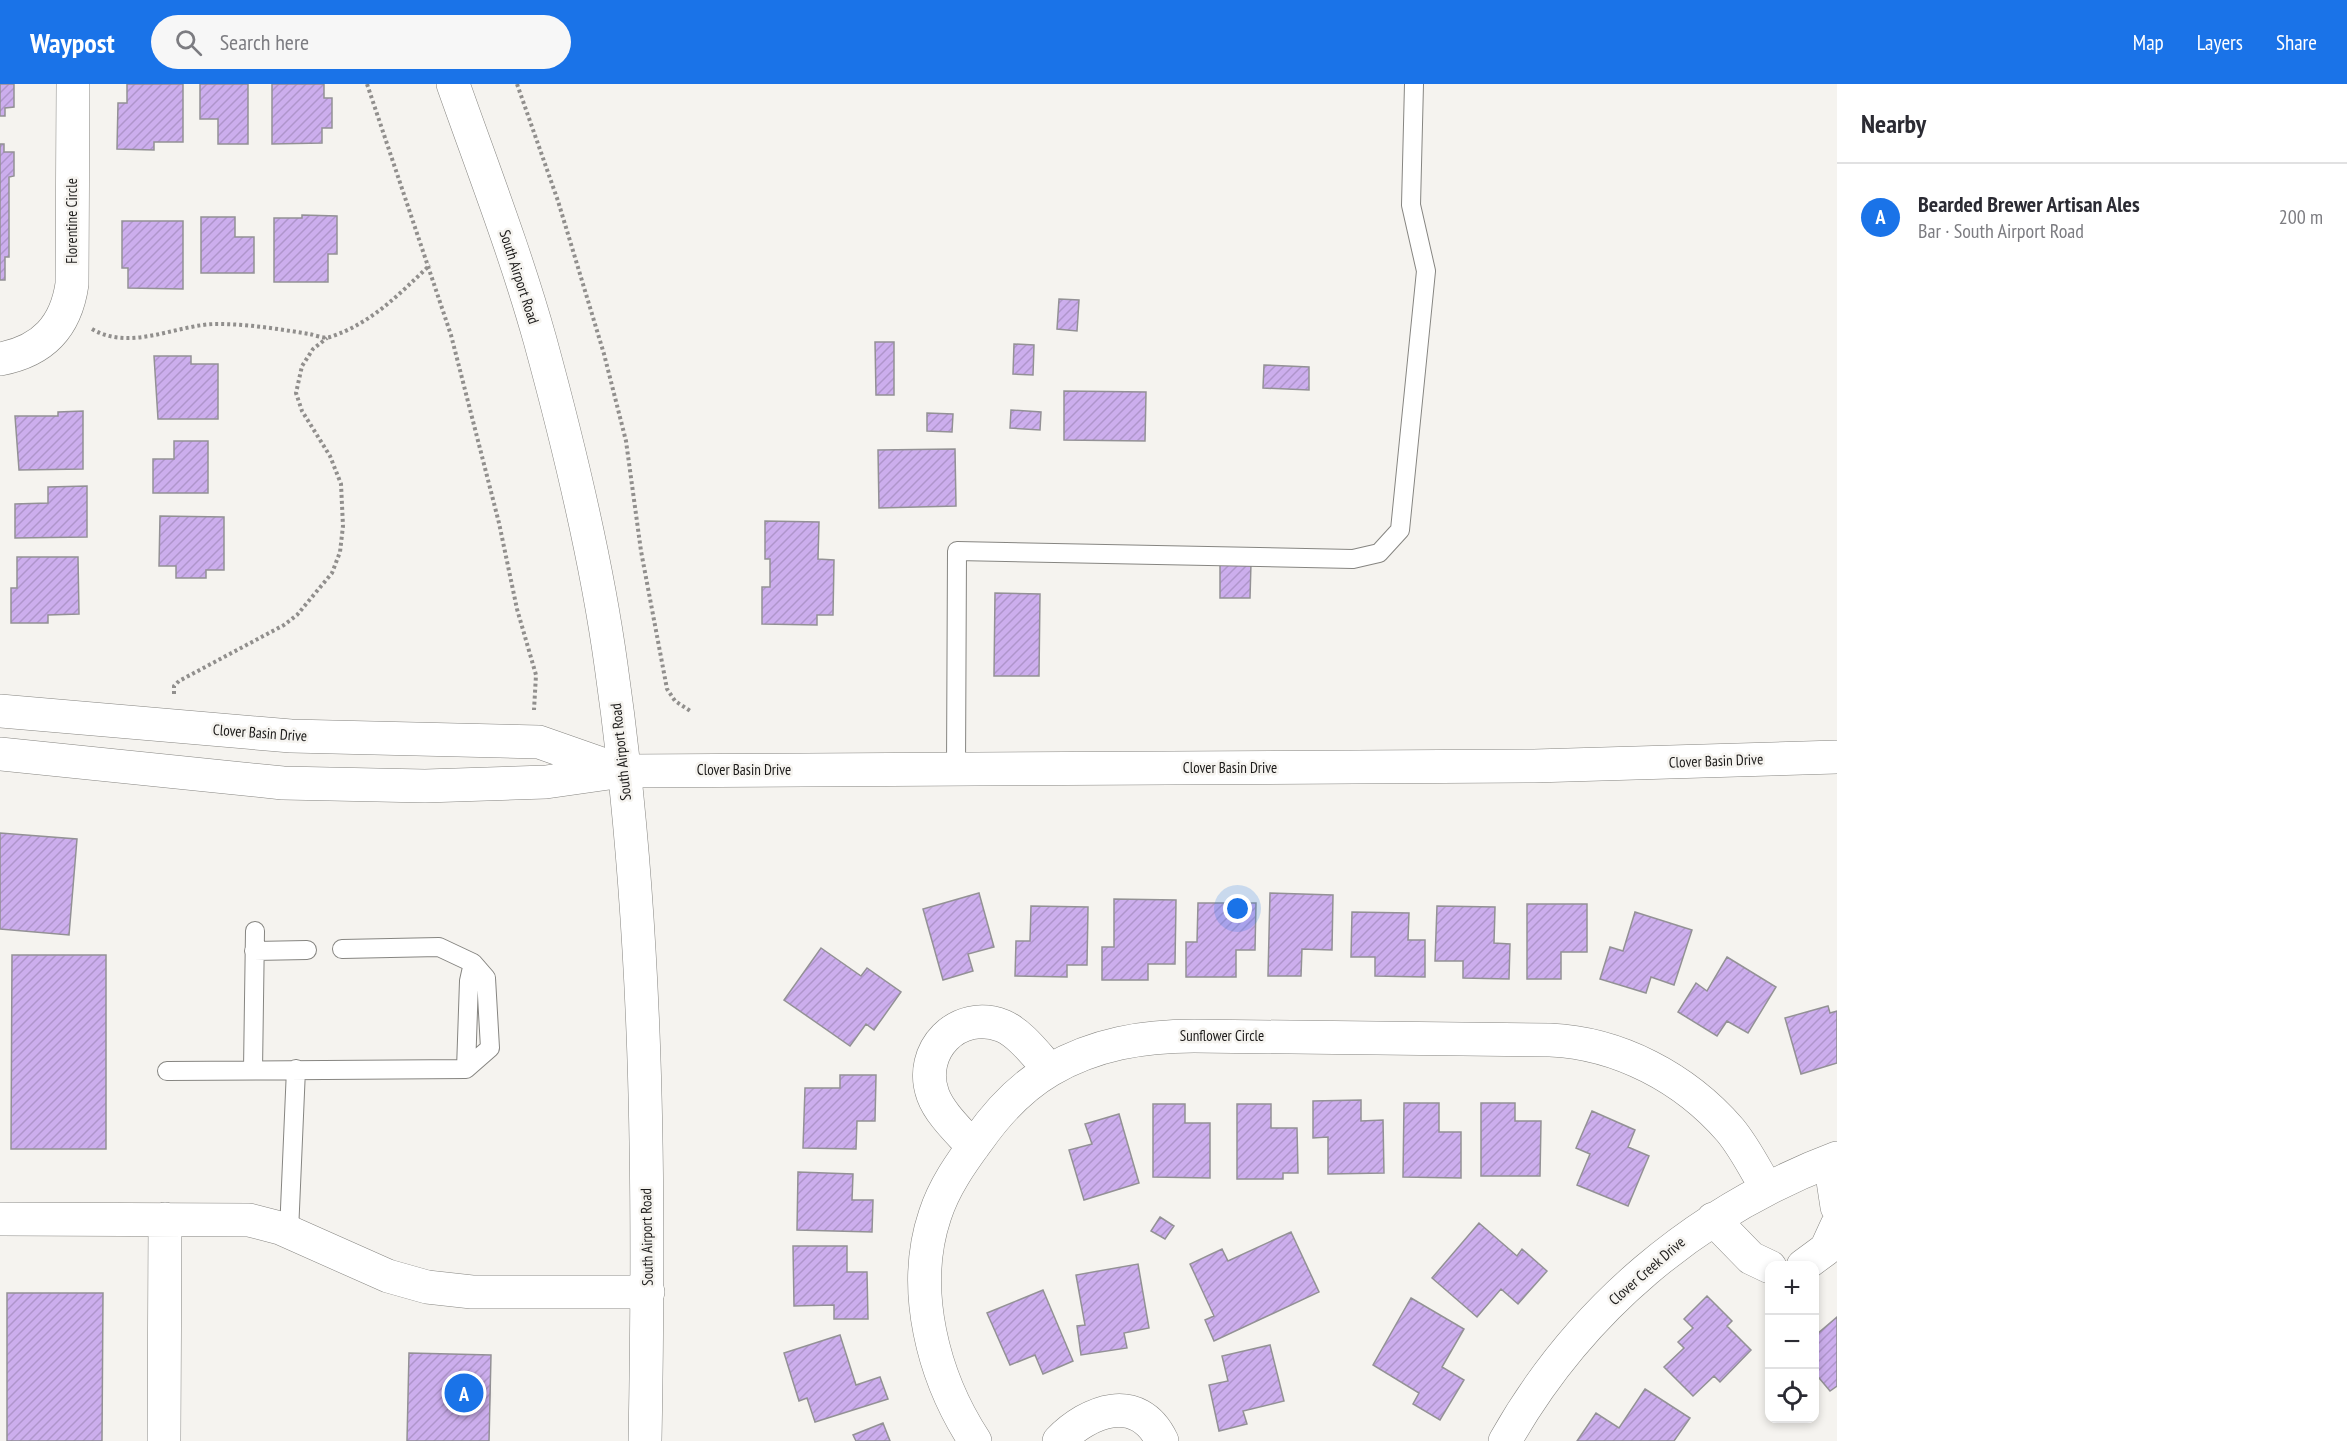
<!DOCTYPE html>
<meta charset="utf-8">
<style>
body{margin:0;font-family:"PT Sans Narrow",sans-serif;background:#f7f7f7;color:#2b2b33}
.controls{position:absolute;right:18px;bottom:18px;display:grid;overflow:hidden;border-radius:12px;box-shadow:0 3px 9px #0003}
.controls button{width:54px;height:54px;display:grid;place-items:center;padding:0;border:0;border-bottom:2px solid #e1e1e2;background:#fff;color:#2b2b33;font:30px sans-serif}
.you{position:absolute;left:1238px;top:825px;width:21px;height:21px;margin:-15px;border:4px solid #fff;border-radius:50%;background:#1a73e8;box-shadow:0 0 0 9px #1a73e833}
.badge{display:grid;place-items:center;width:39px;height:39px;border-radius:50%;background:#1a73e8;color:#fff;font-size:20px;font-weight:700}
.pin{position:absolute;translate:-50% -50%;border:3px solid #fff;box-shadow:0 2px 6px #0006}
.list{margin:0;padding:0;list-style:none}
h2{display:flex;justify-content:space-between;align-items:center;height:78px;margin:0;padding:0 24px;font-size:26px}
h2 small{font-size:20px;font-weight:400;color:#7c7c81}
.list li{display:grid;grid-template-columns:39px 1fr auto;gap:18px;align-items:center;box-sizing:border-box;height:108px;padding:0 24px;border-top:2px solid #e1e1e2}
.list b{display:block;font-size:22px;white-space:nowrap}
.list p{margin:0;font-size:20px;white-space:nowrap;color:#7c7c81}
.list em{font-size:20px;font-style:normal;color:#7c7c81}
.icon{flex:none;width:33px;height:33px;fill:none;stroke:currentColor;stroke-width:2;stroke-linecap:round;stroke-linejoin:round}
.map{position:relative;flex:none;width:1837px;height:1357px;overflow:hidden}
header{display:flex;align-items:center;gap:36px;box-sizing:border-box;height:84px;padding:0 30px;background:#1a73e8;color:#fff}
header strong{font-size:28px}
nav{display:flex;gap:33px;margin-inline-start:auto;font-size:21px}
.search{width:420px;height:54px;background:#f7f7f7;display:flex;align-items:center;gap:15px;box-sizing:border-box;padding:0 21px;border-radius:33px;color:#7c7c81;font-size:22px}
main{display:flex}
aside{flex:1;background:#fff}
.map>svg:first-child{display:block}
</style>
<header>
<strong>Waypost</strong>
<div class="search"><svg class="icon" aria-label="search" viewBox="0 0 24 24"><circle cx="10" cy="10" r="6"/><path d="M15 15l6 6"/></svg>Search here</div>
<nav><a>Map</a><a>Layers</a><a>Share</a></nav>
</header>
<main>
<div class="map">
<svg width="1837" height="1357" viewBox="0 0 1837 1357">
<defs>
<pattern id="building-hatch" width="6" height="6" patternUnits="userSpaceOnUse" patternTransform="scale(1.5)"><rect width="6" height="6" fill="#ccaeed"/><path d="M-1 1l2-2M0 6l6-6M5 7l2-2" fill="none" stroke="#af95cb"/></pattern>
</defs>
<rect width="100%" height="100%" fill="#f5f3ef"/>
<path fill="url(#building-hatch)" stroke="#939195" stroke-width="1.5" d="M 0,0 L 14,0 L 14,23 L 5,24 L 5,32 L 0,32 Z
M 127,0 L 183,0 L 183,58 L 154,58 L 154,66 L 117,65 L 118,19 L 127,19 Z
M 200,0 L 248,0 L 248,60 L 218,60 L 218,35 L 200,35 Z
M 272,0 L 324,0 L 324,14 L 332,14 L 332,44 L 322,44 L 322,59 L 272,60 Z
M 0,60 L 4,60 L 4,68 L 14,68 L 14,92 L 9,93 L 9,173 L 5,173 L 5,196 L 0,196 Z
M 302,131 L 337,132 L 337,170 L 328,170 L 328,198 L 274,198 L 274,134 L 302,134 Z
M 201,133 L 235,133 L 235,153 L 254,153 L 254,189 L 201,189 Z
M 122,137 L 183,137 L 183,205 L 128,204 L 128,184 L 122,184 Z
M 1059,215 L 1079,216 L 1077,247 L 1057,245 Z
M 875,258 L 894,258 L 894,311 L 876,311 Z
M 1014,260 L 1034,261 L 1033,291 L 1013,290 Z
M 154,272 L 191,272 L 191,280 L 218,280 L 218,335 L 158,335 Z
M 1264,281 L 1309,283 L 1309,306 L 1263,304 Z
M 1064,307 L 1146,308 L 1145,357 L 1064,356 Z
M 1011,326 L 1041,328 L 1040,346 L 1010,344 Z
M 83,327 L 83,385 L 19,386 L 15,332 L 58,332 L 58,328 Z
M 927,329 L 953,330 L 952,348 L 927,347 Z
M 174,357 L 208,357 L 208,409 L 153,409 L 153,375 L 174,375 Z
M 955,365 L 956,422 L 879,424 L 878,366 Z
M 87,402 L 87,453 L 15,454 L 15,420 L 48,419 L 48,403 Z
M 160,432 L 224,433 L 224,486 L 206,486 L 206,494 L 176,494 L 176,482 L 159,482 Z
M 765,437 L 819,438 L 818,475 L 834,476 L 833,531 L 817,531 L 817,541 L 762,540 L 762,503 L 770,503 L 770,475 L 765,475 Z
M 17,473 L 78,473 L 79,530 L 48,531 L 48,539 L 11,539 L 11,504 L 17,504 Z
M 1220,479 L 1251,479 L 1250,514 L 1220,514 Z
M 995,509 L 1040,510 L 1039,592 L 994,592 Z
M 0,749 L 77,755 L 69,851 L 0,845 Z
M 979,809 L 994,863 L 968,870 L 973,887 L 943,896 L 923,825 Z
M 1270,809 L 1333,811 L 1332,866 L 1302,865 L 1301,892 L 1268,892 Z
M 1114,815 L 1176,816 L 1175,880 L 1148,880 L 1148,896 L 1102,896 L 1102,863 L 1114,863 Z
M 1198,819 L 1256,819 L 1255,866 L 1236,866 L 1236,893 L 1186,893 L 1186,858 L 1197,858 Z
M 1527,820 L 1587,820 L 1587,868 L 1561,868 L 1561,895 L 1527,895 Z
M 1031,822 L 1088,823 L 1087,881 L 1067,881 L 1067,893 L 1015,892 L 1016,857 L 1030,857 Z
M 1437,822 L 1495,823 L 1494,859 L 1510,860 L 1509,895 L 1463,894 L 1463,877 L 1435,877 Z
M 1352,828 L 1409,829 L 1408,856 L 1425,856 L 1425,893 L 1375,892 L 1375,873 L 1351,873 Z
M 1635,828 L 1692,846 L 1674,901 L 1651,893 L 1646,909 L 1600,895 L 1610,863 L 1623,867 Z
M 821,864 L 861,892 L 867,884 L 901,908 L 874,946 L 866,940 L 850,962 L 784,916 Z
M 12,871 L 106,871 L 106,1065 L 11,1065 Z
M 1727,873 L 1776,903 L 1748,949 L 1727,937 L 1717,952 L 1678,928 L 1696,899 L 1707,907 Z
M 1828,922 L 1830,929 L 1837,927 L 1837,979 L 1801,990 L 1785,934 Z
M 840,991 L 876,991 L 875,1037 L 857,1037 L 856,1065 L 803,1064 L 805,1004 L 840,1004 Z
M 1361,1016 L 1361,1037 L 1383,1036 L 1384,1089 L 1328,1090 L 1328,1053 L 1313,1054 L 1313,1017 Z
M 1404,1019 L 1439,1019 L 1439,1048 L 1461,1048 L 1461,1094 L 1403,1093 Z
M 1481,1019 L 1515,1019 L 1515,1037 L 1541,1037 L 1540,1092 L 1481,1092 Z
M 1153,1020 L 1185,1020 L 1185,1039 L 1210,1039 L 1210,1094 L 1153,1093 Z
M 1237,1020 L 1271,1020 L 1271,1044 L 1297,1044 L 1298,1089 L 1283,1089 L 1283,1095 L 1237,1095 Z
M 1592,1027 L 1635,1046 L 1628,1063 L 1649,1072 L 1628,1122 L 1577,1101 L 1590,1070 L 1576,1064 Z
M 1119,1030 L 1139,1099 L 1084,1116 L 1069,1066 L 1092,1060 L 1085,1040 Z
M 798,1088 L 853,1090 L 852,1116 L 873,1116 L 872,1148 L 797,1146 Z
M 1160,1133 L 1174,1142 L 1165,1155 L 1151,1147 Z
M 1479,1139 L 1517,1172 L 1522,1165 L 1547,1187 L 1518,1220 L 1501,1205 L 1477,1233 L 1432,1194 Z
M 1291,1148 L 1319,1208 L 1214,1257 L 1205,1236 L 1214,1232 L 1190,1180 L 1222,1165 L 1228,1177 Z
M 793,1162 L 847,1162 L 847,1188 L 867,1188 L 868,1235 L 834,1235 L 834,1221 L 794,1222 Z
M 1138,1180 L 1149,1244 L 1124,1249 L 1127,1264 L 1081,1271 L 1077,1242 L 1085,1241 L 1076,1191 Z
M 1043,1206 L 1073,1277 L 1043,1290 L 1035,1271 L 1010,1281 L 987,1229 Z
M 7,1209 L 103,1209 L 102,1357 L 7,1357 Z
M 1707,1212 L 1732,1237 L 1727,1242 L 1751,1266 L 1720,1298 L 1714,1292 L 1693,1312 L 1664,1283 L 1684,1264 L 1678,1258 L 1693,1244 L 1684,1235 Z
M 1411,1214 L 1464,1245 L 1442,1283 L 1464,1296 L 1440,1336 L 1413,1320 L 1419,1309 L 1373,1281 Z
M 1837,1233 L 1837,1302 L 1830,1307 L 1814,1288 L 1814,1247 L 1817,1250 Z
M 840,1251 L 856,1301 L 880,1293 L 888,1315 L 815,1338 L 807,1314 L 799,1317 L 784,1269 Z
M 1270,1261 L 1284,1317 L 1243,1327 L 1247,1340 L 1219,1347 L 1209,1301 L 1228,1297 L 1222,1272 Z
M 409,1269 L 491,1271 L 489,1357 L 407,1357 Z
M 1645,1305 L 1690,1334 L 1674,1357 L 1577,1357 L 1596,1329 L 1619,1344 Z
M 883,1339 L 890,1357 L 856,1357 L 853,1351 Z"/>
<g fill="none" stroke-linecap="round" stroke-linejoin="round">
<g stroke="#868581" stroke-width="20">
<path id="service" d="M 956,685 L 957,467 L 1353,475 L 1379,469 L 1400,446 L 1426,187 L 1411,121 L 1414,0
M 342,865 L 439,863 L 473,879 L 469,897 L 466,985
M 254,867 L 307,866
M 253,986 L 255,847
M 167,987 L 466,985 L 490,964 L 486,894 L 473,879
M 289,1148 L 296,985"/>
</g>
<g stroke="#868581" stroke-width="34">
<path id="minor" d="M 0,275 C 43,267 66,242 72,200 L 73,0
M 973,1063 C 960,1048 940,1030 933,1011 C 917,967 958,924 1003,942 C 1021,950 1037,972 1050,986
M 1830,1077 L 1837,1123
M 0,1135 L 249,1136 L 280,1144 L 388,1192 L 427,1203 L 472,1208 L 648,1208
M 1713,1135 L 1751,1174 L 1770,1183
M 1803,1182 L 1826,1165 L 1837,1141
M 164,1357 L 165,1135
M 975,1357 C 933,1293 910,1205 935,1131 C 944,1103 961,1079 978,1056 C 997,1029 1021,1003 1050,986 C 1095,960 1143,952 1194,952 L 1550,956 C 1619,959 1685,994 1730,1046 C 1745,1064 1755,1085 1767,1105
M 1059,1357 C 1088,1327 1138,1307 1162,1357
M 1505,1357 C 1579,1226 1696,1127 1837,1074"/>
</g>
<g stroke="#868581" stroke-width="34">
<path id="tertiary" d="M 0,627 L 291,652 L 539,658 L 619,686
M 0,670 L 283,699 L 425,702 L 546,698 L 623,687 L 1534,682 L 1837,673"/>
</g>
<g stroke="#868581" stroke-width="34">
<path id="secondary" d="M 453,0 C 483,85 516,170 540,256 C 569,362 596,472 611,581 C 648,838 650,1098 645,1357"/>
</g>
<path stroke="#918f8d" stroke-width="4" stroke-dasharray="3 3" stroke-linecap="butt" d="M 367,0 L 451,251 L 499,439 L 517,525 L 536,591 L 534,626
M 517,0 L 558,117 L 604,270 L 626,357 L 641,467 L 667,605 L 675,617 L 692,628
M 92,245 C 131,268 177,240 217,240 C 248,240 279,245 309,250 C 315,251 324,255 330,253 C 372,239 398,211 430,181
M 174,610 L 174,602 L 179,597 L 284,541 L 297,531 L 332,489 L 340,468 L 343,442 L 341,400 L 330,372 L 302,327 L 296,309 L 302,282 L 313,265 L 327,254"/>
<use href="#service" stroke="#fff" stroke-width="18"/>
<use href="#minor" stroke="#fff" stroke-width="33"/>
<use href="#tertiary" stroke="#fff" stroke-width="33"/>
<use href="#secondary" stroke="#fff" stroke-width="33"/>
</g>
<g text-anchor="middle" stroke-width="5" stroke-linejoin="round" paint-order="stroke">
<g font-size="15" fill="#1c1b1a" stroke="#f5f3ef">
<text transform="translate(72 137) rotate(-90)" y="5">Florentine Circle</text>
<text transform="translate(519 193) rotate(72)" y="5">South Airport Road</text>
<text transform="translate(260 649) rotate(4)" y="5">Clover Basin Drive</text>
<text transform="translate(621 668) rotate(-96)" y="5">South Airport Road</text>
<text transform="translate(1716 677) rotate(-2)" y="5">Clover Basin Drive</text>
<text x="1230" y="689">Clover Basin Drive</text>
<text x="744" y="691">Clover Basin Drive</text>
<text x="1222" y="957">Sunflower Circle</text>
<text transform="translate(647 1153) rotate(-91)" y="5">South Airport Road</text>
<text transform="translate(1647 1187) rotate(-41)" y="5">Clover Creek Drive</text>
</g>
</g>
</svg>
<div class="controls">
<button>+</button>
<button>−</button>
<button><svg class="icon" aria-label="locate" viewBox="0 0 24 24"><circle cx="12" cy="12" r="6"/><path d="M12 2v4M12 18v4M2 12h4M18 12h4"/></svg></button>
</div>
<div class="you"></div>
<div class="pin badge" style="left:464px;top:1309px">A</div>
</div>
<aside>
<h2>Nearby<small></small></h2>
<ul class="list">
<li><span class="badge">A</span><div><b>Bearded Brewer Artisan Ales</b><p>Bar · South Airport Road</p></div><em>200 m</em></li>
</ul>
</aside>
</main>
